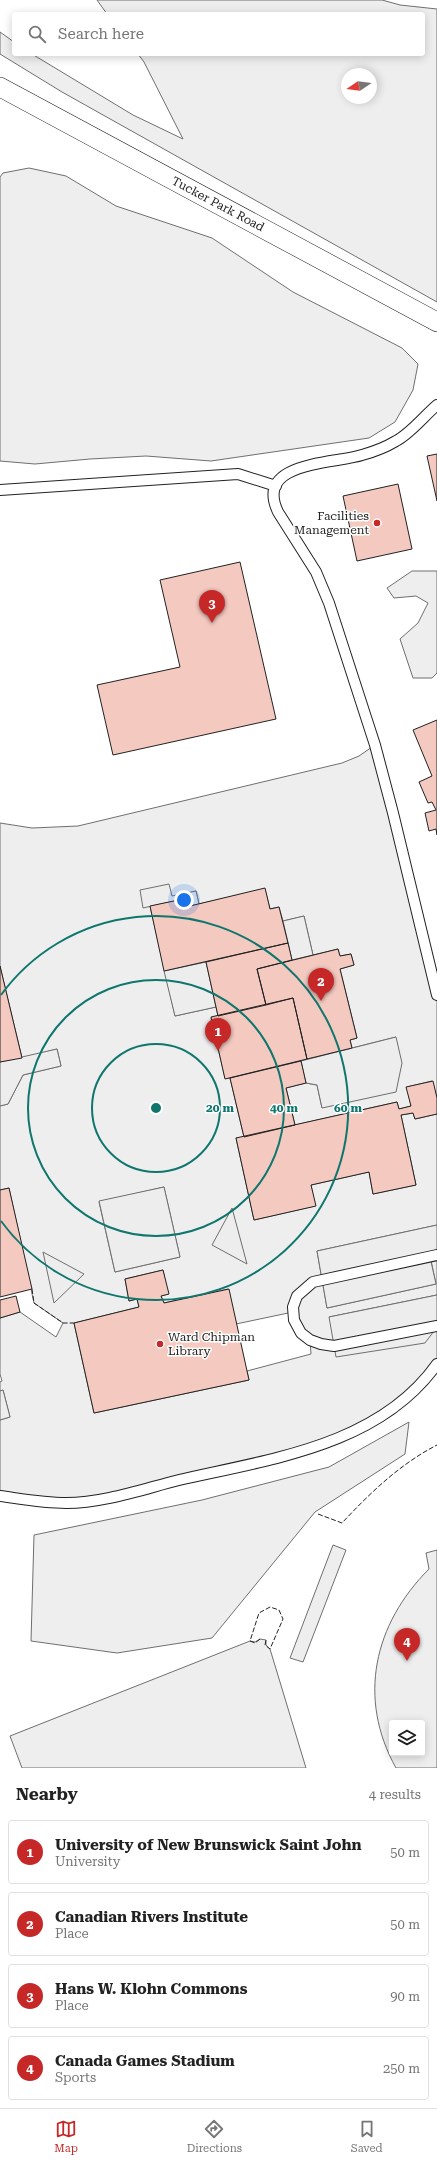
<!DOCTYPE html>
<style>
body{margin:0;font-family:"Roboto Serif",serif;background:#f2f2f2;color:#222}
.controls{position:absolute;right:12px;bottom:12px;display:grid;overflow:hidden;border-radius:4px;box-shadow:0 2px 10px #0003}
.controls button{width:36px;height:36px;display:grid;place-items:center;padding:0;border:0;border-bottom:1px solid #e0e0e0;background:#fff;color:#222;font:20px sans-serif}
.compass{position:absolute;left:341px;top:68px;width:36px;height:36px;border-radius:50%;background:#fff;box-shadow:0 2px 10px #0003;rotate:257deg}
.you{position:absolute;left:184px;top:900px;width:14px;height:14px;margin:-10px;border:3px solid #fff;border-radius:50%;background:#1a73e8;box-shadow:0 0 0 6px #1a73e833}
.badge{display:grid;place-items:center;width:26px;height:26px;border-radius:50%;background:#c62828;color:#fff;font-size:13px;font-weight:700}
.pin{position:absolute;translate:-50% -33px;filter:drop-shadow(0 1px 2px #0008)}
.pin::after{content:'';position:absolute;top:21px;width:14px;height:12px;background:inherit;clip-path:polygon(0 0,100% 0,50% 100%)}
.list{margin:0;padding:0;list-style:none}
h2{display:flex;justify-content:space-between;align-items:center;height:52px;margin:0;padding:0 16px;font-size:17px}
h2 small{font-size:13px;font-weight:400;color:#767676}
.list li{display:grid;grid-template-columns:26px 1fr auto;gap:12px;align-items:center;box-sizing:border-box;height:64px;margin:0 8px 8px;padding:0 8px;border:1px solid #e0e0e0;border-radius:4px}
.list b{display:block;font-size:15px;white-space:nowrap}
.list p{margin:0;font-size:13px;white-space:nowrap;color:#767676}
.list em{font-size:13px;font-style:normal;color:#767676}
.icon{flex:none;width:22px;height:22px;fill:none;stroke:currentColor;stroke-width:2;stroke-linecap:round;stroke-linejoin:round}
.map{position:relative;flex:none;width:437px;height:1768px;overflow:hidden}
.search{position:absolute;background:#fff;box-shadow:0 2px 10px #0003;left:12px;right:12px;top:12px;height:44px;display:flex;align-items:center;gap:10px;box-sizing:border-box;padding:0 14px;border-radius:4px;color:#767676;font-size:15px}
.sheet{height:340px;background:#fff}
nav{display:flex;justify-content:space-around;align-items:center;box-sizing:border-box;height:56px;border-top:1px solid #e0e0e0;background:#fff;font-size:11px;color:#767676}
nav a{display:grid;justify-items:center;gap:2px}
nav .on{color:#c62828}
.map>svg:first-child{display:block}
</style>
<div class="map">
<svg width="437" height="1768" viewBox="0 0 437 1768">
<rect width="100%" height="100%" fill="#fff"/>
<path fill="#eee" stroke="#6f6f6f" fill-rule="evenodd" d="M 97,0 L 382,0 L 400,5 L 437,9 L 437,302 L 62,92 L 0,54 L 0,32 L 14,42 L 14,54 L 32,54 L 133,115 L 183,139 L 144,62 L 138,54 L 423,54 L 423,14 L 107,14 ZM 347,74 L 371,74 L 371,98 L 347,98 Z
M 29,168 L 66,176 L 116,206 L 212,238 L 293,292 L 402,348 L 418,364 L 413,390 L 395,422 L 369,438 L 211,461 L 146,456 L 90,459 L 35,464 L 0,461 L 0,177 L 3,173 Z
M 412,571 L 437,571 L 437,673 L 432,678 L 413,678 L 400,639 L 418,623 L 428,603 L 416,596 L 394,598 L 387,588 Z
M 375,745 L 437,995 L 437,1098 L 432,1081 L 407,1087 L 411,1106 L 399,1109 L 397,1102 L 295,1125 L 286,1088 L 306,1083 L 317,1085 L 322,1108 L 396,1037 L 352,1048 L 350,1040 L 357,1038 L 340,969 L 354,965 L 351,954 L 340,956 L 338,949 L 313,955 L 304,916 L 283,921 L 279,907 L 270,909 L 265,889 L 199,904 L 196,891 L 143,907 L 150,906 L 175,1016 L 216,1007 L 218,1016 L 211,1018 L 225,1078 L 230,1078 L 244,1137 L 236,1138 L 254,1220 L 315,1206 L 311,1185 L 369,1172 L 373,1194 L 416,1185 L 401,1115 L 413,1113 L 415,1119 L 437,1114 L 437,1225 L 317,1251 L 327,1308 L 436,1284 L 430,1256 L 437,1255 L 437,1295 L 329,1317 L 437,1327 L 437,1364 L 405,1398 L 331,1442 L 97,1499 L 0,1496 L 0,1420 L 10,1417 L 3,1390 L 0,1391 L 0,1382 L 2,1381 L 0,1374 L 0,1318 L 20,1312 L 56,1337 L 63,1323 L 34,1303 L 9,1188 L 0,1190 L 0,1106 L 8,1104 L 23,1075 L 61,1066 L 57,1049 L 22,1058 L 0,966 L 0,823 L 32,828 L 78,826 L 342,763 L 359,756 ZM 164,1187 L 180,1257 L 115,1272 L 99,1202 ZM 163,1270 L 168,1294 L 161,1296 L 164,1303 L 228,1289 L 236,1324 L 293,1312 L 310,1340 L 311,1354 L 247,1371 L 249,1380 L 94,1413 L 74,1323 L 139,1307 L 137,1299 L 129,1301 L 125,1279 Z
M 409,1422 L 405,1454 L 315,1512 L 212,1638 L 117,1653 L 31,1641 L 34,1535 L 202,1500 L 329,1467 Z
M 333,1545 L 346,1550 L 303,1662 L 290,1658 Z
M 437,1550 L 437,1768 L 396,1768 C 357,1698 374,1624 429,1569 L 426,1553 ZM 392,1723 L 422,1723 L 422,1753 L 392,1753 Z
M 260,1639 L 266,1640 L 266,1645 L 270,1649 L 306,1768 L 22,1768 L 10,1736 L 250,1641 L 255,1642 Z"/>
<path fill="#ededed" stroke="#6f6f6f" d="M 169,884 L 172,896 L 196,891 L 199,904 L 190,906 L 188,898 L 143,908 L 140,890 Z
M 304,916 L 313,955 L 292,960 L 283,921 Z
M 206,962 L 216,1007 L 175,1016 L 164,971 Z
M 396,1037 L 402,1063 L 396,1092 L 322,1108 L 317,1085 L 306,1083 L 301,1061 Z
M 57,1049 L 61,1066 L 23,1075 L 8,1104 L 0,1106 L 0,1062 Z
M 164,1187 L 180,1257 L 115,1272 L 99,1201 Z
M 232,1208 L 247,1264 L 212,1245 Z
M 437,1225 L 437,1255 L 430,1257 L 436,1284 L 327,1308 L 317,1251 Z
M 43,1252 L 84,1274 L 54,1303 Z
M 437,1295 L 437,1327 L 425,1343 L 336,1357 L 329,1317 Z
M 3,1390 L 10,1417 L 0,1420 L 0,1391 Z"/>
<path fill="#f3c9c0" stroke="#222" d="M 437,454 L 437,501 L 427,456 Z
M 398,484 L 412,549 L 357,561 L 343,496 Z
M 240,562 L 276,719 L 113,755 L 97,685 L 180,667 L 160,580 Z
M 437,720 L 437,835 L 436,829 L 429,831 L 425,813 L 436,810 L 432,802 L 428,803 L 419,782 L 432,776 L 413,730 Z
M 265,888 L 270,909 L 279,907 L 288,943 L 164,971 L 150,906 L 188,898 L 190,906 Z
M 288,943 L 292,960 L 257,969 L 266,1005 L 218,1016 L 206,962 Z
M 338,949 L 340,956 L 351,954 L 354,965 L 340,969 L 357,1038 L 350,1040 L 352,1048 L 307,1059 L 293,998 L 266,1005 L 257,969 Z
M 0,966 L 22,1058 L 0,1062 Z
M 293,998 L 307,1059 L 225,1079 L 211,1017 Z
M 301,1061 L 306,1083 L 286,1088 L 295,1125 L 244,1137 L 230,1078 Z
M 433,1081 L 437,1098 L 437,1114 L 415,1119 L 413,1113 L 401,1115 L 416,1185 L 373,1194 L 369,1172 L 311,1185 L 316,1206 L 254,1220 L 236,1138 L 397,1102 L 399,1109 L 411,1106 L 406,1087 Z
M 9,1188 L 32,1289 L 0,1297 L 0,1190 Z
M 163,1270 L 169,1294 L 161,1296 L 164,1303 L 229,1289 L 249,1380 L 94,1413 L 74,1323 L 139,1307 L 137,1299 L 129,1301 L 125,1279 Z
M 16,1296 L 20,1312 L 0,1318 L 0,1300 Z"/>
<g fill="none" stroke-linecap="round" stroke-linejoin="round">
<g stroke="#222" stroke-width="12">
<path id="service" d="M 437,405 C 424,416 411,433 396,441 C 386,447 373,452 362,455 C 334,464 254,461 278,512 L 316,572 L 329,603 L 375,745 L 393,813 L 437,995
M 0,490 L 238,474 L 276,486
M 437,1255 L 313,1282 L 297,1296 L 293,1307 L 294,1320 L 301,1333 L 310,1340 L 321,1344 L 334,1346 L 437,1326
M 0,1496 C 22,1499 44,1503 66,1503 C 104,1503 143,1489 179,1480 C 270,1459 379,1446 437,1364"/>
</g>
<g stroke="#222" stroke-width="20">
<path id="minor" d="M 0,87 L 437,322"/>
</g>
<use href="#service" stroke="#fff" stroke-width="10"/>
<use href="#minor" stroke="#fff" stroke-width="19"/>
<path stroke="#222" stroke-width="1" stroke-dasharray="5 2" stroke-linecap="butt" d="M 32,1289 L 34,1303 L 63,1323 L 74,1323
M 318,1514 L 342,1523 C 370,1493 400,1464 437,1445
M 260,1639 L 255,1643 L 250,1641 L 259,1613 L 270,1607 L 279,1610 L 283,1619 L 270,1649 L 265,1645 L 266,1640"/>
</g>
<g fill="none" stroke="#0f766e" stroke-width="2">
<circle cx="156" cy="1108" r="64"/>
<circle cx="156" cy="1108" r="128"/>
<path d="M1 995A192 192 0 1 1 1 1221"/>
</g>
<g fill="#c62828" stroke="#fff" stroke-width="1.5">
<circle cx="377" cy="523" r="4"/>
<circle cx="160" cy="1344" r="4"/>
</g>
<g text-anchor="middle" stroke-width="3" stroke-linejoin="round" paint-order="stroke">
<g font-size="12" fill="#222" stroke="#fff">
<text transform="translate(218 204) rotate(28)" y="4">Tucker Park Road</text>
</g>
<g font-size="12" fill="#222" stroke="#fff" text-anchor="end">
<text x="369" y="520">Facilities<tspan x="369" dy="14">Management</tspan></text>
<text x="168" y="1341" text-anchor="start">Ward Chipman<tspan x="168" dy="14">Library</tspan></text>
</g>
</g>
<circle cx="156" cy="1108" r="6" fill="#0f766e" stroke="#fff" stroke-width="2"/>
<g font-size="12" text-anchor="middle" font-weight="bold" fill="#0f766e" stroke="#fff" stroke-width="3" stroke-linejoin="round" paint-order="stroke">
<text x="220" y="1112">20 m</text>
<text x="284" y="1112">40 m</text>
<text x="348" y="1112">60 m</text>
</g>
</svg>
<div class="controls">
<button><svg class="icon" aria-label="layers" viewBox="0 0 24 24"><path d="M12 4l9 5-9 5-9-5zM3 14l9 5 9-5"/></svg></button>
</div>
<svg class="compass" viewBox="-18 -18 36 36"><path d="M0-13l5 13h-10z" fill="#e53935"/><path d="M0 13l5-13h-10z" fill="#767676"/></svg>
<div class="you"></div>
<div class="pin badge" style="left:218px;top:1051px">1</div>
<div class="pin badge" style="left:321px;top:1001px">2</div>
<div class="pin badge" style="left:212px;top:623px">3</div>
<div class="pin badge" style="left:407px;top:1661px">4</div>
<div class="search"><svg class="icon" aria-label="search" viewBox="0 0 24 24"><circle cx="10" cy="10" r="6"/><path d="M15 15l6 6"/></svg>Search here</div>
</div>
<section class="sheet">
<h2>Nearby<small>4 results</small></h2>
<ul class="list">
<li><span class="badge">1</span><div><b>University of New Brunswick Saint John</b><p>University</p></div><em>50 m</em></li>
<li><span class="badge">2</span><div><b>Canadian Rivers Institute</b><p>Place</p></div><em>50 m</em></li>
<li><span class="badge">3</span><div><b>Hans W. Klohn Commons</b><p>Place</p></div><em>90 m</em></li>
<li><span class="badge">4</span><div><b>Canada Games Stadium</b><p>Sports</p></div><em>250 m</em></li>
</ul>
</section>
<nav>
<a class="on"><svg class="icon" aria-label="map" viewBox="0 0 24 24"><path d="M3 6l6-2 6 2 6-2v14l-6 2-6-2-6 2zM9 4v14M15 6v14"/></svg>Map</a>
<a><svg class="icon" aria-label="directions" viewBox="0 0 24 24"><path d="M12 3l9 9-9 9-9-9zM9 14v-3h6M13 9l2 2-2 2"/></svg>Directions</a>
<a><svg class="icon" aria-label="saved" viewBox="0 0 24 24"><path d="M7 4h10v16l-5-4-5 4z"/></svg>Saved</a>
</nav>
